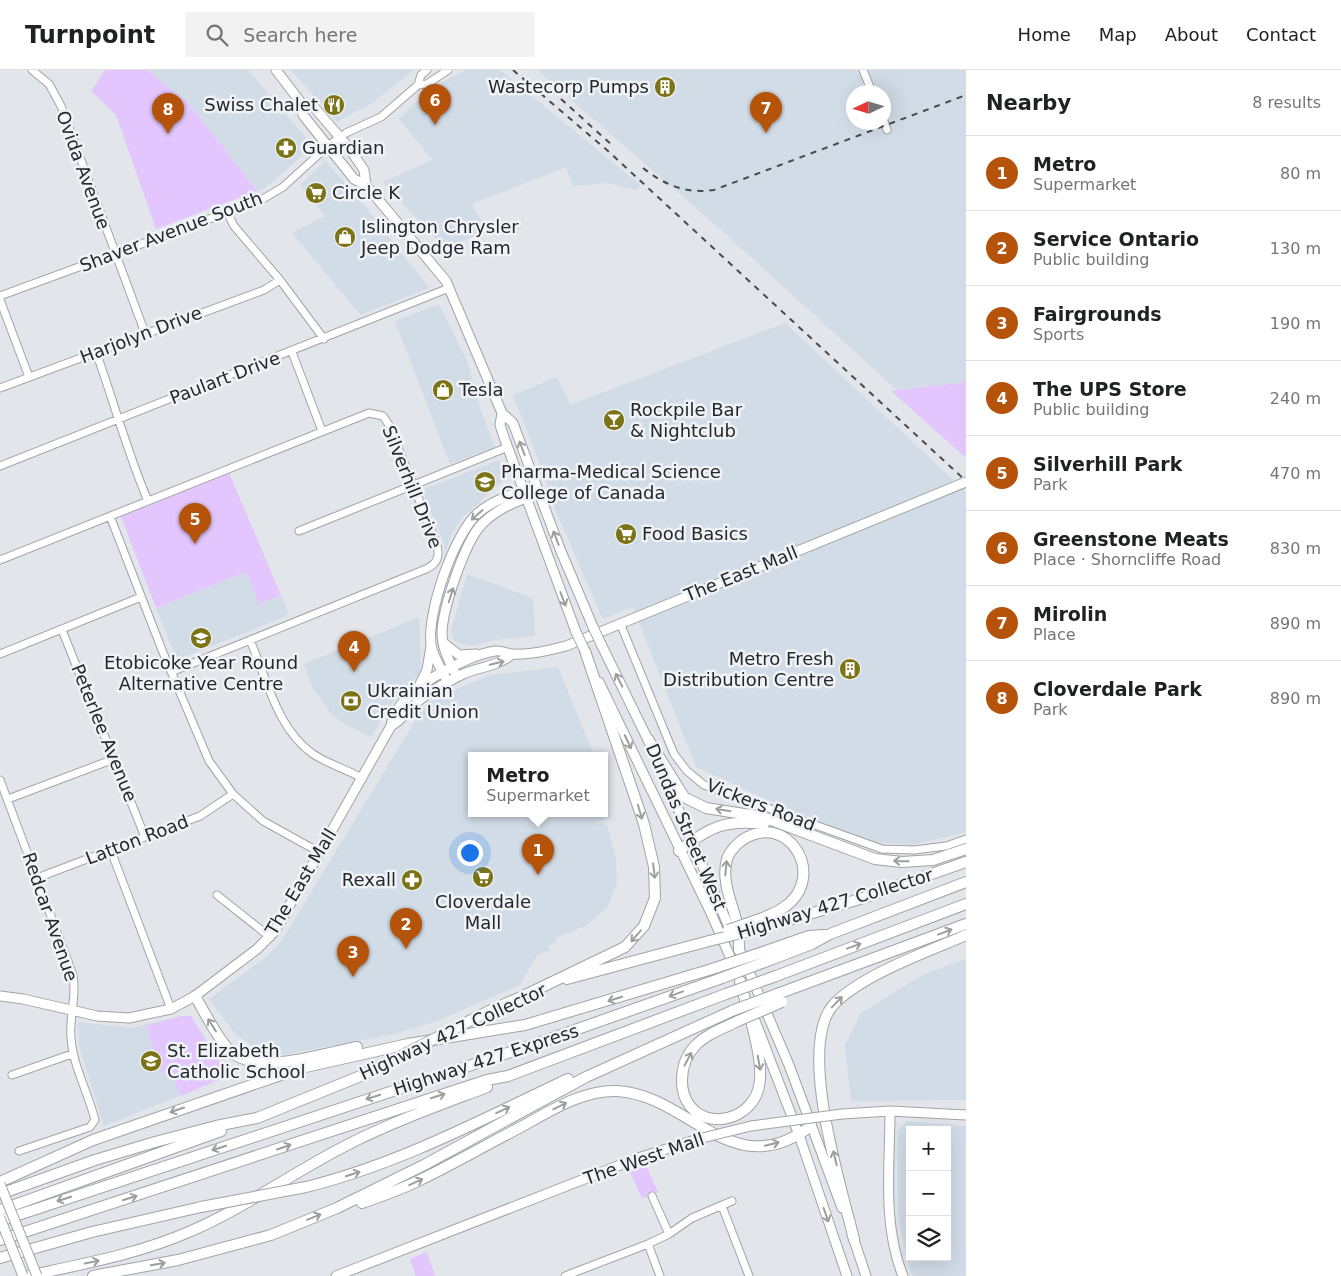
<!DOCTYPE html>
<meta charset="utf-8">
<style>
body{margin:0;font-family:"DejaVu Sans",sans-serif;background:#f2f2f2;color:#202124}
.controls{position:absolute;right:15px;bottom:15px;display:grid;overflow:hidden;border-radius:0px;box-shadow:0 5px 20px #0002}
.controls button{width:45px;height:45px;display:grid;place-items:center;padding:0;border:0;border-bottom:1px solid #e0e0e0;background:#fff;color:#202124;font:25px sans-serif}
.compass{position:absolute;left:846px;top:15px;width:45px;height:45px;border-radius:50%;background:#fff;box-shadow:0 5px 20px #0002;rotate:266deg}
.you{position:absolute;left:469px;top:782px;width:18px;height:18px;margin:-12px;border:4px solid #fff;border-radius:50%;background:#1a73e8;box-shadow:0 0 0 8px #1a73e833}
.badge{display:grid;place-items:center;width:32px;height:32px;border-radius:50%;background:#b45309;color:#fff;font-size:16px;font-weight:700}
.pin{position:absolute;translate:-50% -41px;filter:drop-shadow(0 1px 2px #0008)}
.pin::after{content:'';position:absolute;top:26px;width:18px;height:15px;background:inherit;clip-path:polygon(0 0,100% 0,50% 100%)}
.popup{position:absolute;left:468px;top:682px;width:140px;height:65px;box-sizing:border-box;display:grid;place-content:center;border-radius:0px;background:#fff;filter:drop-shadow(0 1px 4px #0005);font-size:16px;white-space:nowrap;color:#757577}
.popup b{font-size:19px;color:#202124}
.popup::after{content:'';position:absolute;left:50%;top:100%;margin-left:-10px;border:10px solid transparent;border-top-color:#fff}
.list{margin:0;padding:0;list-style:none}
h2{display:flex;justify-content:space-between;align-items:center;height:65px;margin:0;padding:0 20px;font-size:21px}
h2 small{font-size:16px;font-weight:400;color:#757577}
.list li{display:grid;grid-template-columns:32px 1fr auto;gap:15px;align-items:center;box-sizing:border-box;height:75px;padding:0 20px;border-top:1px solid #e0e0e0}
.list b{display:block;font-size:19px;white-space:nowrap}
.list p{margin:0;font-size:16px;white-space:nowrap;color:#757577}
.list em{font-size:16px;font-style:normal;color:#757577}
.icon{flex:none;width:28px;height:28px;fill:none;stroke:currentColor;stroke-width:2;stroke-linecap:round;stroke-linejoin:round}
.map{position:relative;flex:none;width:966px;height:1206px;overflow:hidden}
header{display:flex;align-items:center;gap:30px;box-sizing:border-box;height:70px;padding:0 25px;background:#fff;border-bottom:1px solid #e0e0e0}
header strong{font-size:24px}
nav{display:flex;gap:28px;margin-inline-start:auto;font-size:18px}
.search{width:350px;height:45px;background:#f2f2f2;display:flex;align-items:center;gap:12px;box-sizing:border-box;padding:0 18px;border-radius:0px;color:#757577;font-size:19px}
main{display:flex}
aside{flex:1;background:#fff}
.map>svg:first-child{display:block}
</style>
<header>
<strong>Turnpoint</strong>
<div class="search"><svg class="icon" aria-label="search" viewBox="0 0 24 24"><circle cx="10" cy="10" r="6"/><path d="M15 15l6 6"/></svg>Search here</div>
<nav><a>Home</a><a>Map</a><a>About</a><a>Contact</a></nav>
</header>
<main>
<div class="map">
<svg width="966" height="1206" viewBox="0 0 966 1206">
<rect width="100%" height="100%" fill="#e2e5ea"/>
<path fill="#d2dce6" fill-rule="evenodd" d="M 147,0 L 248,0 L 313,76 L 265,118 L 257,121 L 190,35 Z
M 291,0 L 414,0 L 372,33 L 337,52 Z
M 466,0 L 500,0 L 640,115 L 637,120 L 608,113 L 573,116 L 566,97 L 472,134 L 486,160 L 445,179 L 383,112 L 433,90 L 399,49 L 431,18 Z
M 537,0 L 966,0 L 966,312 L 897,320 L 710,150 ZM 854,22 L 884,22 L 884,52 L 854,52 Z
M 325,91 L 351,119 L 429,218 L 361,245 L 292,163 L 325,146 L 300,115 Z
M 439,234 L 467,291 L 480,338 L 495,377 L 450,394 L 395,251 Z
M 785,253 L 966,422 L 966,762 L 912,775 L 875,772 L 818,753 L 696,697 L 633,537 L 603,549 L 552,432 L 545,407 L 513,325 L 557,307 L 570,335 Z
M 499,390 L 505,409 L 462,448 L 451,465 L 445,485 L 444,473 L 422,420 Z
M 246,502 L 259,534 L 281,525 L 289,545 L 177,590 L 156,538 Z
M 467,504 L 533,528 L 535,566 L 495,570 L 472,576 L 454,571 L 451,560 Z
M 419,547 L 421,602 L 395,629 L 371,667 L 340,651 L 331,643 L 313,619 L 304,594 Z
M 558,597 L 594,686 L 472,686 L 472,744 L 604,744 L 604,721 L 610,748 L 596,752 L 597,755 L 600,752 L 607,755 L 616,790 L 617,813 L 607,838 L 585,856 L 556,868 L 555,874 L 548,876 L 550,881 L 538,884 L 520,915 L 437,951 L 394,964 L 270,987 L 236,965 L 209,929 L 265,888 L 281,872 L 421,641 L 435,628 L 490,605 Z
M 966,889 L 966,1030 L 851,1031 L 845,975 L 861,943 L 924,904 Z
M 181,946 L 191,946 L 228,1006 L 104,1056 L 79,976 L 78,952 L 131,958 Z
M 907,1051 L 966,1056 L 966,1206 L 913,1206 L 909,1197 L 898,1147 L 897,1061 ZM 910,1060 L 947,1060 L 947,1187 L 910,1187 Z"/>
<path fill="#e3c6fd" d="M 105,0 L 147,0 L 190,35 L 257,121 L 156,159 L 116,45 L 91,21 Z
M 966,312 L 966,388 L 891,321 Z
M 229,403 L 281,525 L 259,534 L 246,502 L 156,538 L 121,447 Z
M 181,946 L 191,946 L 228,1006 L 181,1026 L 170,1002 L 163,1004 L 146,956 Z
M 646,1096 L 658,1122 L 642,1129 L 630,1102 Z
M 427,1182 L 435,1206 L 416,1206 L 410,1189 Z"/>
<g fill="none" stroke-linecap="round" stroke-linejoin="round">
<g stroke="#a0a4a8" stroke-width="9">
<path id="minor" d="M 32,0 L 49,14 L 61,36 L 145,263
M 863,0 L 872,22
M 418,15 L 421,5 L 427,0
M 884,51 L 887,60
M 227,142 L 234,156 L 280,210 L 324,269
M 0,226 L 261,130 L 283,117 L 329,75 L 346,63 L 381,47 L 418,15 L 427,14 L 448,0
M 0,230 L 29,307
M 96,282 C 114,332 127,382 148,431
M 292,282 L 322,361
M 0,318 L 264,220 L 280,210
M 0,396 L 449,218
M 110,446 L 162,580 L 209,691 L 233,724 L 263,751 L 319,782
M 299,461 L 508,377
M 0,490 L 369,343 L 383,346 L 389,355 L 436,472 C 440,485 439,493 426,499 L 171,602
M 620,553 L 674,684 L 687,701 L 704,715 L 882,779 L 914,780 L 946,776 L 966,769
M 62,560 L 145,767
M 250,570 C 267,609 277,659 313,684 C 328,694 346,699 362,708
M 0,584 L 141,527
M 0,710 L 73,905 C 77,927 69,946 71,968 C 73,996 88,1022 95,1050 L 90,1057 L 19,1081
M 8,729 L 114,689
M 111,781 L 171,939
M 37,808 L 200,746 L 233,724
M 217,825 L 270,867
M 12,1005 L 72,984
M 652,1126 L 669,1164
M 722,1136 L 749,1206
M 648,1174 L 660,1206
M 565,1206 L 648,1174 L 669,1164 L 692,1148 L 732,1131"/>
</g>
<g stroke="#a0a4a8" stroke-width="11">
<path id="major" d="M 276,0 L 302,34 L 303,45 L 354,109 L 366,115 L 446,211 L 502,343 L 513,353 L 560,479 L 593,557
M 302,34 L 314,37 L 349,78 L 364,100 L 366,115
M 502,343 L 500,355 L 505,370 L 576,562
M 445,574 L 459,585 L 476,584
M 601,574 L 651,676
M 457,607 C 451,595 442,579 442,564 C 442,540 465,471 482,454 C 496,440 512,433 531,426
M 448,612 C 442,601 433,587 431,574 C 427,542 454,464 478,443 C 494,429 516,423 537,417
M 599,612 L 710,841 L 735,898
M 419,616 L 427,600 L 431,576
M 391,656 C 402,650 408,640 417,632 C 430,621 447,612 463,604 C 479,597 499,596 512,584
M 657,690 L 732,864
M 741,883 L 789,995 L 842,1138
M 0,926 L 23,929 L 97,946 L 129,948 L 171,939 L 195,926 L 257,879 L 275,861 L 391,656 C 395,622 464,586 495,581 C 502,580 507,584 513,584 C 531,585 550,580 566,576 L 966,412
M 754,948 L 799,1065 L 847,1206
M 890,1041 C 890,1096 882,1154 903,1206
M 842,1044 L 890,1041 L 966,1045
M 852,1164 L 866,1206
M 336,1206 L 638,1088 L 698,1069"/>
</g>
<g stroke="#a0a4a8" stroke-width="12">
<path id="highway" d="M 648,669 L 684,727 L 706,738 L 763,747 L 875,789 L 902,792 L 933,790 L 966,779
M 679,781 C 709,757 726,749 764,754
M 765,857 L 860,829 L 966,792
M 739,880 C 739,871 739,862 737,853 C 732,833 721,811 727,789 C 729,782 735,776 741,771 C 787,738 830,807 783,838 C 777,842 769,845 763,848
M 766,881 L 809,866 L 824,865
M 770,890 L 812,874 L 830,864 L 966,812
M 776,906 L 966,834
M 567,909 L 709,871
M 780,923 L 966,854
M 195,926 C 205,943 215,964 228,979 C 255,1008 323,983 357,977
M 515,930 L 625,877 L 644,856 L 655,828 L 654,797 L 644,754 L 585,581
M 493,939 L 521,927
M 738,951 C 724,958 706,964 695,976 C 679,993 676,1026 696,1042 C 719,1059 754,1044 759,1016 C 765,990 747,939 740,911
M 0,1112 L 93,1070 L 301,998 L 408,974 L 525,955 L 712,899
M 306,1117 C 399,1094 483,1049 568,1009
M 0,1124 L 95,1090 L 155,1072 L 216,1056 L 257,1048 L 363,1005
M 362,1133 C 382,1126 403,1119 422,1109 C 455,1093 486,1075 519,1058 C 549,1042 581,1020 617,1021 C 690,1025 732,1116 811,1056
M 0,1140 L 221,1061
M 0,1151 L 538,973 L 722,908
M 854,1169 C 842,1119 795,973 835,933 C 864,904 927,882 966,865
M 0,1170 L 487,1010 L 508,1006 L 726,924
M 0,1188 L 92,1162 L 201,1137
M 27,1206 C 83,1194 139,1184 191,1161 C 246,1137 294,1102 347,1075 C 392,1052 440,1035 487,1017
M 93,1206 L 178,1190 L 271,1165 L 337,1138 L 424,1095 L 586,1007 L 734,940"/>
</g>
<use href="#minor" stroke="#fff" stroke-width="7"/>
<use href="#major" stroke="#fff" stroke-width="9"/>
<use href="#highway" stroke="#fff" stroke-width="10"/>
<path stroke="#47494a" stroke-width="2" stroke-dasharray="6 6" stroke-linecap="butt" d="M 513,0 L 608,81 L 966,411
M 561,29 L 613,76
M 643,98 C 665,115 685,124 714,120 L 966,25"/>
<g stroke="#a0a4a8" stroke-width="11" stroke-linecap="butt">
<path id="major-bridge" d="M 593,557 L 601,574
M 576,562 L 585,581
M 698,1069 L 751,1056 L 842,1044
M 0,1114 L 37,1206
M 0,1148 L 23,1206"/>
</g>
<g stroke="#a0a4a8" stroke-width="12" stroke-linecap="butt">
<path id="highway-bridge" d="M 728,860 L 763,848
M 709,871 L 765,857
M 712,899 L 766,881
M 722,908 L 770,890
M 726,924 L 776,906
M 734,940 L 780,923
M 738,951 L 782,932
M 363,1005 L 493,939
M 201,1137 L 306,1117"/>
</g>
<use href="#major-bridge" stroke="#fff" stroke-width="9"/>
<use href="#highway-bridge" stroke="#fff" stroke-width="10"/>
</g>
<defs><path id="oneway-shaft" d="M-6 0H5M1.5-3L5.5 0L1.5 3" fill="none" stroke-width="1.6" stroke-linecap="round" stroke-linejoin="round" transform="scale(1.25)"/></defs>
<g stroke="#9d9e9e">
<use href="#oneway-shaft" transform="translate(522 378) rotate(-111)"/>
<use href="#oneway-shaft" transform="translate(477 445) rotate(139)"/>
<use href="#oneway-shaft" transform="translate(556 468) rotate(-111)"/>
<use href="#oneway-shaft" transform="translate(451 525) rotate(-73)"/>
<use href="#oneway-shaft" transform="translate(563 529) rotate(69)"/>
<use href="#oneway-shaft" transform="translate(497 593) rotate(-14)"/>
<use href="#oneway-shaft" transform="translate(619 610) rotate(-117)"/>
<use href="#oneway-shaft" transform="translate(628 672) rotate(65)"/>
<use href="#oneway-shaft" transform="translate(723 740) rotate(-171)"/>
<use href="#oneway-shaft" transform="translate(640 742) rotate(74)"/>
<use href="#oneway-shaft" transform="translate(901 791) rotate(-179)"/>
<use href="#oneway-shaft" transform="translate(726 798) rotate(-84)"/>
<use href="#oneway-shaft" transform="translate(654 801) rotate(83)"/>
<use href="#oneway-shaft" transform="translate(945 862) rotate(-21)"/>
<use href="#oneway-shaft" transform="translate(636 866) rotate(131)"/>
<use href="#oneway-shaft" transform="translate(854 876) rotate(-20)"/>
<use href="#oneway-shaft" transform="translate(676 924) rotate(160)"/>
<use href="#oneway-shaft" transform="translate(615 929) rotate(163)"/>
<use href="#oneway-shaft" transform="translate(837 932) rotate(-46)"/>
<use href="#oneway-shaft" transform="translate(212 955) rotate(-122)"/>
<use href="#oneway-shaft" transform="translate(688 989) rotate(-62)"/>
<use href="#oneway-shaft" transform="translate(759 993) rotate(80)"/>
<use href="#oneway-shaft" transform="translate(438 1026) rotate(-18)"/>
<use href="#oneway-shaft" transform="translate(373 1027) rotate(162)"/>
<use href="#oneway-shaft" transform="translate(560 1036) rotate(-27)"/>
<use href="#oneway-shaft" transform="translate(177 1040) rotate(161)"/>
<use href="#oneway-shaft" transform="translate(503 1040) rotate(-25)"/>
<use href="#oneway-shaft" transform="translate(772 1074) rotate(-13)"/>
<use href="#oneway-shaft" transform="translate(284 1077) rotate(-19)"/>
<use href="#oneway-shaft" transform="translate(219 1078) rotate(162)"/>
<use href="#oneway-shaft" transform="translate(835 1088) rotate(-103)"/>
<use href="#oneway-shaft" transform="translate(353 1104) rotate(-18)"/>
<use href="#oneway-shaft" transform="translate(416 1112) rotate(-24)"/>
<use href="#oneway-shaft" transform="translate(130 1128) rotate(-18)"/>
<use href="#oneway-shaft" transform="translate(64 1129) rotate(162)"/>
<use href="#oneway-shaft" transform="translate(826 1145) rotate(71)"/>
<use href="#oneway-shaft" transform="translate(314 1147) rotate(-22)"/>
<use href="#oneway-shaft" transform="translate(92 1192) rotate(-12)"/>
<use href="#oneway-shaft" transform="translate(158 1194) rotate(-10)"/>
</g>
<defs>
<g id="building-disc" transform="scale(1.125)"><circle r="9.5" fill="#7b7316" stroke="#eff3f7"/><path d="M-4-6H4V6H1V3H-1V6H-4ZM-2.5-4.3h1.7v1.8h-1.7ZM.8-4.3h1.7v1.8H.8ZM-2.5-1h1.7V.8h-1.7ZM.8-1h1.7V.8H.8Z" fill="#fff"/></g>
<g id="restaurant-disc" transform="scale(1.125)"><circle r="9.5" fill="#7b7316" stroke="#eff3f7"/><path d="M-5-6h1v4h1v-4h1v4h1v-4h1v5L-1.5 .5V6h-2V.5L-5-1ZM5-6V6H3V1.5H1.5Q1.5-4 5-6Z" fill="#fff"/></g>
<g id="pharmacy-disc" transform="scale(1.125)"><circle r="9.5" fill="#7b7316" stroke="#eff3f7"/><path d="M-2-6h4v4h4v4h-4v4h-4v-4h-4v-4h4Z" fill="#fff"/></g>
<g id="supermarket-disc" transform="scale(1.125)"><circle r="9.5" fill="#7b7316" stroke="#eff3f7"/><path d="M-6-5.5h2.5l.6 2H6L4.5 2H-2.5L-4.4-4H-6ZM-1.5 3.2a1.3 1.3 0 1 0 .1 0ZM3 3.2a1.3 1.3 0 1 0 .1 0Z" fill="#fff"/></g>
<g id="shop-disc" transform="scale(1.125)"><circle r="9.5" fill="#7b7316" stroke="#eff3f7"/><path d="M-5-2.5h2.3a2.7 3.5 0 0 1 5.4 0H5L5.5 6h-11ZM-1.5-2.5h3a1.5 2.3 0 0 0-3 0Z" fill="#fff"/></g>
<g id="bar-disc" transform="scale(1.125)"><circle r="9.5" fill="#7b7316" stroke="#eff3f7"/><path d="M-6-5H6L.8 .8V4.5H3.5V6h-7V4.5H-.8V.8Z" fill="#fff"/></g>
<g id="university-disc" transform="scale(1.125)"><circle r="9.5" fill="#7b7316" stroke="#eff3f7"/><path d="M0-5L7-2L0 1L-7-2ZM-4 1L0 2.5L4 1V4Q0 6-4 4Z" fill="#fff"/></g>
<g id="school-disc" transform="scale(1.125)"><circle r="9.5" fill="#7b7316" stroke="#eff3f7"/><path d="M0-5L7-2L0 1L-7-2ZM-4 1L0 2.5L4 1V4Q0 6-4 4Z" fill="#fff"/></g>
<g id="bank-disc" transform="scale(1.125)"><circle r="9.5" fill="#7b7316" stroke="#eff3f7"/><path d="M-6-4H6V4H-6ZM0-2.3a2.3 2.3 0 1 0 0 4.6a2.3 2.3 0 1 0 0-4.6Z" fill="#fff"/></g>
</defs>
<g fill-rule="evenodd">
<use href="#building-disc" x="665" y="17"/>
<use href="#restaurant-disc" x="334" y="35"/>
<use href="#pharmacy-disc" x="286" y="78"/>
<use href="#supermarket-disc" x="316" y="123"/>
<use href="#shop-disc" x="345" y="167"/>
<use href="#shop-disc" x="443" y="320"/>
<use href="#bar-disc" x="614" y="350"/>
<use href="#university-disc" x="485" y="412"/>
<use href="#supermarket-disc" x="626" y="464"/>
<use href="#school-disc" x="201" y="568"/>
<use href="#building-disc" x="850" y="599"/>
<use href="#bank-disc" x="351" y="631"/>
<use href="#supermarket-disc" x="483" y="807"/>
<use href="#pharmacy-disc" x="412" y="810"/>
<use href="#school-disc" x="151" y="991"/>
</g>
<g text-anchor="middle" stroke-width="5" stroke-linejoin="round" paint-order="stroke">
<g font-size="18" fill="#252728" stroke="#eff3f7" text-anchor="start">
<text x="649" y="23" text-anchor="end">Wastecorp Pumps</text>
<text x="318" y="41" text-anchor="end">Swiss Chalet</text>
<text x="302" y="84">Guardian</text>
<text x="332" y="129">Circle K</text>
<text x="361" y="163">Islington Chrysler<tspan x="361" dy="21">Jeep Dodge Ram</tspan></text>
<text x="459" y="326">Tesla</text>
<text x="630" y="346">Rockpile Bar<tspan x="630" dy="21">&amp; Nightclub</tspan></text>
<text x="501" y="408">Pharma-Medical Science<tspan x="501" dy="21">College of Canada</tspan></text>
<text x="642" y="470">Food Basics</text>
<text x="834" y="595" text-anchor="end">Metro Fresh<tspan x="834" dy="21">Distribution Centre</tspan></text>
<text x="201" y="599" text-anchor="middle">Etobicoke Year Round<tspan x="201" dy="21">Alternative Centre</tspan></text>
<text x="367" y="627">Ukrainian<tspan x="367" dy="21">Credit Union</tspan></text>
<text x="396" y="816" text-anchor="end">Rexall</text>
<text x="483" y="838" text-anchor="middle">Cloverdale<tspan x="483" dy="21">Mall</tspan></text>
<text x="167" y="987">St. Elizabeth<tspan x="167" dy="21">Catholic School</tspan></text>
</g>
<g font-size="18" fill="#252728" stroke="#eff3f7">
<text transform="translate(83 100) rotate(70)" y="6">Ovida Avenue</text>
<text transform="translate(171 162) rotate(-21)" y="6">Shaver Avenue South</text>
<text transform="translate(141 265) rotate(-21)" y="6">Harjolyn Drive</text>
<text transform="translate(225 308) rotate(-21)" y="6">Paulart Drive</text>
<text transform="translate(412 417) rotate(68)" y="6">Silverhill Drive</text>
<text transform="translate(741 504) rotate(-22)" y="6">The East Mall</text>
<text transform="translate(104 663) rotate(68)" y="6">Peterlee Avenue</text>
<text transform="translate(761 735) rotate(21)" y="6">Vickers Road</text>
<text transform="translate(686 757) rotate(67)" y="6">Dundas Street West</text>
<text transform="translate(137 770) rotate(-21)" y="6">Latton Road</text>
<text transform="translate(301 812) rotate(-59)" y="6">The East Mall</text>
<text transform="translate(835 834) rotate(-17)" y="6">Highway 427 Collector</text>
<text transform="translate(50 847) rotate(71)" y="6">Redcar Avenue</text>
<text transform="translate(453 962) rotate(-25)" y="6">Highway 427 Collector</text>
<text transform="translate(486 990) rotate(-18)" y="6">Highway 427 Express</text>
<text transform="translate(644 1089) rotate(-19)" y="6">The West Mall</text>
</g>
</g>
</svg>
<div class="controls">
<button>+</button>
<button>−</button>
<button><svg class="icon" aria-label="layers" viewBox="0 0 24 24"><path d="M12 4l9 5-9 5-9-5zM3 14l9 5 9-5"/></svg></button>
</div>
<svg class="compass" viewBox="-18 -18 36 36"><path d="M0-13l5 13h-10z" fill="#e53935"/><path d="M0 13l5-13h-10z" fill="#757577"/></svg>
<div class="you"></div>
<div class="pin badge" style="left:538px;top:805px">1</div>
<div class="popup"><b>Metro</b>Supermarket</div>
<div class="pin badge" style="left:406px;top:879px">2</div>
<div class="pin badge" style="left:353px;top:907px">3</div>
<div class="pin badge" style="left:354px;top:602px">4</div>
<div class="pin badge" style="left:195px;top:474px">5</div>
<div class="pin badge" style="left:435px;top:55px">6</div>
<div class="pin badge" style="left:766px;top:63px">7</div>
<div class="pin badge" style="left:168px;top:64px">8</div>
</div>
<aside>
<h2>Nearby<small>8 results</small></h2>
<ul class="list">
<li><span class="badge">1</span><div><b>Metro</b><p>Supermarket</p></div><em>80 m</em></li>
<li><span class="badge">2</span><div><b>Service Ontario</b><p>Public building</p></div><em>130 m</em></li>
<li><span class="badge">3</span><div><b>Fairgrounds</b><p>Sports</p></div><em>190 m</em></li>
<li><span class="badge">4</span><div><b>The UPS Store</b><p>Public building</p></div><em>240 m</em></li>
<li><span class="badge">5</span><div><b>Silverhill Park</b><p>Park</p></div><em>470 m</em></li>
<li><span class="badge">6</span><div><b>Greenstone Meats</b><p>Place · Shorncliffe Road</p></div><em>830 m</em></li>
<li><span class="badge">7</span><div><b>Mirolin</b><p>Place</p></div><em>890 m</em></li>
<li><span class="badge">8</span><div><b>Cloverdale Park</b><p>Park</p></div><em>890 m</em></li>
</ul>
</aside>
</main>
